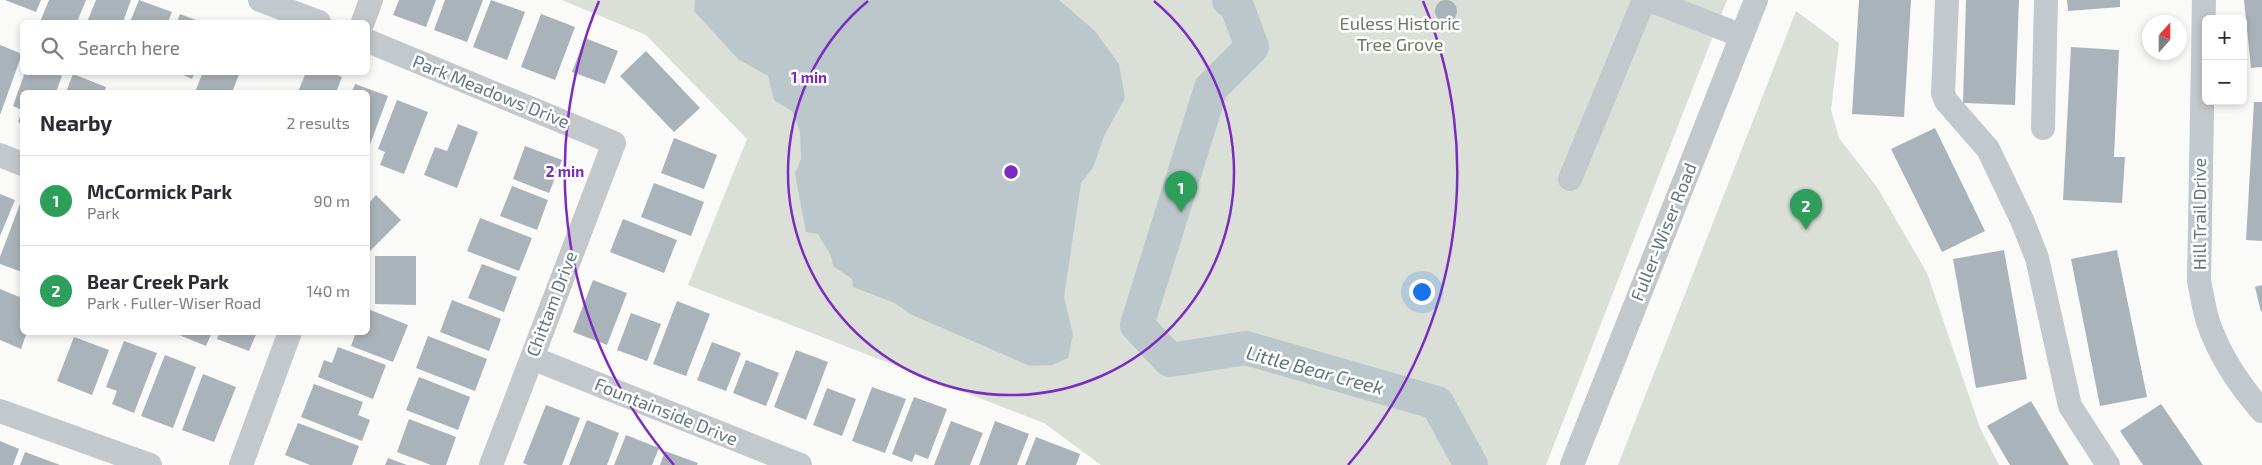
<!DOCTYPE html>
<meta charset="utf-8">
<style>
body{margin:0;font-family:"Exo 2",sans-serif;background:#f7f7f7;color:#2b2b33}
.controls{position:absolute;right:15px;top:15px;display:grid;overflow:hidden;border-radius:8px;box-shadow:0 2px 8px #0003}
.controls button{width:45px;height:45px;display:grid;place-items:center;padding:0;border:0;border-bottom:1px solid #e1e1e2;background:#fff;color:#2b2b33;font:25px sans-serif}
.compass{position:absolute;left:2142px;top:15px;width:45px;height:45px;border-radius:50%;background:#fff;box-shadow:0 2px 8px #0003;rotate:21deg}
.you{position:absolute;left:1421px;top:291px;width:18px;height:18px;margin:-12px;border:4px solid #fff;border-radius:50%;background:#1a73e8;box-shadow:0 0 0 8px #1a73e833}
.badge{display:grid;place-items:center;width:32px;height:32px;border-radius:50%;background:#7c3aed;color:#fff;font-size:16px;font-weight:700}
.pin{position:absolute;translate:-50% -41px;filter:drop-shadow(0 1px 2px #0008)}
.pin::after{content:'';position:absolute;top:26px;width:18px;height:15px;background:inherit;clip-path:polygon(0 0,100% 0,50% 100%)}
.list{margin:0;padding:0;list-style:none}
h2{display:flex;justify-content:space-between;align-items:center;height:65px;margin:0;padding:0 20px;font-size:21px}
h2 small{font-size:16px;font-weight:400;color:#7c7c81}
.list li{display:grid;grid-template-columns:32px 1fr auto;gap:15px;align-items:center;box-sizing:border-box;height:90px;padding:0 20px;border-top:1px solid #e1e1e2}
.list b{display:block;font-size:19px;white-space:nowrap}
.list p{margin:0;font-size:16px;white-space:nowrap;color:#7c7c81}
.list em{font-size:16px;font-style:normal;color:#7c7c81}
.icon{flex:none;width:28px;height:28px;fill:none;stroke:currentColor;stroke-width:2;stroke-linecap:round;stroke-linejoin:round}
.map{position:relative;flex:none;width:2262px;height:465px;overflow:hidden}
.search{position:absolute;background:#fff;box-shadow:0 2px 8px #0003;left:20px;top:20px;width:350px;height:55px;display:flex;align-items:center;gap:12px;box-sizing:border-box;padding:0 18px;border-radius:8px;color:#7c7c81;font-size:19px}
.panel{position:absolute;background:#fff;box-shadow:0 2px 8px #0003;left:20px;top:90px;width:350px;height:245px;border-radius:8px}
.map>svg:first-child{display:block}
</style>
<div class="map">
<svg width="2262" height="465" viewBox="0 0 2262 465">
<rect width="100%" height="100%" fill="#fafaf8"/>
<path fill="#dadfd7" d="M 562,0 L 1727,0 L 1546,465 L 1101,465 L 1044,423 L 688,285 L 747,139 L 646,35 Z
M 1796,11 L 1839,43 L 1831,110 L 1839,138 L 1877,187 L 1927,273 L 1980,428 L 1999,465 L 1618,465 Z"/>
<path fill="#bbc7cb" d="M 695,0 L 1059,0 L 1095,31 L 1119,64 L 1125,98 L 1104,136 L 1093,168 L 1081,183 L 1064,297 L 1073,335 L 1068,358 L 1052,365 L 1030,366 L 910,314 L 895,303 L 853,287 L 852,279 L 833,266 C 831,249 825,249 818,234 L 806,232 L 795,174 L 801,159 L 800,132 L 792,111 L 774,100 L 768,76 L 738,59 L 694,11 Z"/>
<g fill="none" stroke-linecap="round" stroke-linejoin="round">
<path stroke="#bbc7cb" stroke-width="34" d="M 1229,0 L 1236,4 L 1252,47 L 1211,88 L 1137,325 L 1170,360 L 1246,348 L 1437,403 L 1471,465"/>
</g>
<path fill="#aab3b9" d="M1435 11a11 11 0 1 1 22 0a11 11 0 1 1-22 0Z
M 5,0 L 41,0 L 36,12 Z
M 49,0 L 86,0 L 77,22 L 40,22 Z
M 96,0 L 131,0 L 123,22 L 87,22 Z
M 139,0 L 172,12 L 168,22 L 130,22 Z
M 399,0 L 436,0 L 426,27 L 393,15 Z
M 445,0 L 483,0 L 467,42 L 434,30 Z
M 491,0 L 525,12 L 507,60 L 473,47 Z
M 1859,0 L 1911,0 L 1904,117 L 1852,114 Z
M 1966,0 L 2019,0 L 2015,105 L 1963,103 Z
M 2067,0 L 2120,0 L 2120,7 L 2068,11 Z
M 2244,0 L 2262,0 L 2262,67 L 2251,68 Z
M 180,14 L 201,22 L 177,22 Z
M 541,14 L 575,27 L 555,80 L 521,67 Z
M 585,38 L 618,51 L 605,84 L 572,72 Z
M 0,45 L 22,54 L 0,115 Z
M 2071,47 L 2119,50 L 2114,157 L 2125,157 L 2122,203 L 2063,200 Z
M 646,51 L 700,108 L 674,132 L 620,76 Z
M 25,72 L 54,72 L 62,76 L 56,92 L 22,92 L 22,110 L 13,106 Z
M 177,72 L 195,72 L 192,79 Z
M 203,72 L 240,72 L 232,92 L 195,92 Z
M 306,72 L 330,72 L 342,77 L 336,92 L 298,92 Z
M 73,74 L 106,87 L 104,92 L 66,92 Z
M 355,84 L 388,96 L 368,150 L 368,92 L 352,92 Z
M 397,100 L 428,112 L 404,174 L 380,165 L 385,152 L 378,149 Z
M 2254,102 L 2262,102 L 2262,241 L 2246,240 Z
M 22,112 L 22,124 L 18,122 Z
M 458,124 L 478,132 L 457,188 L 424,175 L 435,147 L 447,151 Z
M 1935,128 L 1985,231 L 1942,252 L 1891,149 Z
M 674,138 L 717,155 L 704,189 L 661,173 Z
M 525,146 L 562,160 L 549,193 L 513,179 Z
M 654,183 L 704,202 L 691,236 L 641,217 Z
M 512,186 L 548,200 L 537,230 L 500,216 Z
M 0,194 L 15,200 L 0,236 Z
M 376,195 L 401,220 L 368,253 L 368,204 Z
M 20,204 L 22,205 L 22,272 L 0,264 L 0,257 Z
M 480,218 L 532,238 L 519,271 L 467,251 Z
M 623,219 L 677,240 L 664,273 L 610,252 Z
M 2004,250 L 2027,379 L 1976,388 L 1953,259 Z
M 2117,250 L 2147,397 L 2100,406 L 2071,259 Z
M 375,256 L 416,256 L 416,305 L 375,304 Z
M 482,264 L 517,277 L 504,312 L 468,298 Z
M 593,280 L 627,293 L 607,345 L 573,332 Z
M 2262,285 L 2262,311 L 2261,312 L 2255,287 Z
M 0,289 L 22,298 L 22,332 L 27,332 L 21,349 L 0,340 Z
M 452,300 L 501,319 L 489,351 L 440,332 Z
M 677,301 L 710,314 L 686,376 L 653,364 Z
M 368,309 L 408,325 L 393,362 L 351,346 L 356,332 L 368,332 Z
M 631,313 L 661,324 L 647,361 L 617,350 Z
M 172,332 L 212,332 L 206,346 Z
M 220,332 L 257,332 L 249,351 L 217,339 Z
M 428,336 L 487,359 L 475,391 L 416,368 Z
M 74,337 L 109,350 L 92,395 L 57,381 Z
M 124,341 L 157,353 L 134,413 L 112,404 L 117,391 L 106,387 Z
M 712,342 L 741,353 L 726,391 L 697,380 Z
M 338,347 L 386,365 L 373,399 L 318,377 L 324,360 L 332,363 Z
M 796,350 L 828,362 L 806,420 L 774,407 Z
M 165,355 L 196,367 L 173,428 L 141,416 Z
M 746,360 L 779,373 L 766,406 L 733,393 Z
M 203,374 L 236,387 L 214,442 L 182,430 Z
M 419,377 L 470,397 L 458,430 L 406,410 Z
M 314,384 L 363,402 L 358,415 L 370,420 L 362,441 L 301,417 Z
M 872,387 L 906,399 L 885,453 L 852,441 Z
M 827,388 L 856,399 L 842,436 L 813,425 Z
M 914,397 L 947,409 L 928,459 L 915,454 L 912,462 L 892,454 Z
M 2031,401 L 2069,465 L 2010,465 L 1987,426 Z
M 2161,404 L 2203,465 L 2143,465 L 2120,431 Z
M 546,405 L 580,418 L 562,465 L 528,465 L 523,463 Z
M 409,419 L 456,437 L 446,465 L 431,465 L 397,452 Z
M 587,420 L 619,433 L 607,465 L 569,465 Z
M 951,421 L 983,433 L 970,465 L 934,465 Z
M 995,421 L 1029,434 L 1017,465 L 979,465 Z
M 298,423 L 359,446 L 352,465 L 310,465 L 285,455 Z
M 626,435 L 659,448 L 652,465 L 614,465 Z
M 1036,437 L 1080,454 L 1076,465 L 1025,465 Z
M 0,441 L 19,449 L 13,465 L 0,465 Z
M 665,451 L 698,463 L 697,465 L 660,465 Z
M 25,452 L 60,465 L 20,465 Z
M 388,458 L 407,465 L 385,465 Z"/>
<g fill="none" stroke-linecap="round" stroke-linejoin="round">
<path stroke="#c3c8cc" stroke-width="24" d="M 260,0 L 319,22
M 1650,0 L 1742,36
M 1947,0 L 1943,93 L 1946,101 L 1988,149 L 2022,220 L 2037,258 L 2070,406 L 2108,465
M 2204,0 L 2199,281 C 2202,295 2204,309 2208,322 C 2219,354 2240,386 2262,411
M 363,22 L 371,0
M 368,41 L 614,143 L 491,465
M 2043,128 L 2046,0
M 0,155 L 22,164
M 1570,179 L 1644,0
M 532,358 L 800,465
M 0,411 L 150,465
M 241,465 L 290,332
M 1572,465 L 1756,0"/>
</g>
<g fill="none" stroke="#7b2cbf" stroke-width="2.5">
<path d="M1154 1A223 223 0 1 1 868 1"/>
<path d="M674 465A446 446 0 0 1 599 1M1423 1A446 446 0 0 1 1348 465"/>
</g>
<g text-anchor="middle" stroke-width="5" stroke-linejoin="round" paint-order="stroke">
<g font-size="18" fill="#687a64" stroke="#fff">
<text x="1400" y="30">Euless Historic<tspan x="1400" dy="21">Tree Grove</tspan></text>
</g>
<g font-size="18" fill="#657683" stroke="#fff">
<text transform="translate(491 92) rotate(22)" y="6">Park Meadows Drive</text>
<text transform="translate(2200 214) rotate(-90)" y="6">Hill Trail Drive</text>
<text transform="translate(1664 232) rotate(-68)" y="6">Fuller-Wiser Road</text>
<text transform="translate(552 304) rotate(-69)" y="6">Chittam Drive</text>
<text transform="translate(666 412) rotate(22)" y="6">Fountainside Drive</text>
</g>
<g font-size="19" font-style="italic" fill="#60757c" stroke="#fff">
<text transform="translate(1315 370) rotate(15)" y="7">Little Bear Creek</text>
</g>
</g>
<circle cx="1011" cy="172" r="8" fill="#7b2cbf" stroke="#fff" stroke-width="2.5"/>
<g font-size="15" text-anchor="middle" font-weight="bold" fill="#7b2cbf" stroke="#fff" stroke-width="5" stroke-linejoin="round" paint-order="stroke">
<text x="809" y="83">1 min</text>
<text x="565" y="177">2 min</text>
</g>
</svg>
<div class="controls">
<button>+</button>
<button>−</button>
</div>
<svg class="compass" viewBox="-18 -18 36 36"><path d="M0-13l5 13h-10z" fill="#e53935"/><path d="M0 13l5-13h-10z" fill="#7c7c81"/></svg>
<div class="you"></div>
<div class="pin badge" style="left:1181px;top:212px;background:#2e9e5b">1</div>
<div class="pin badge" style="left:1806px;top:230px;background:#2e9e5b">2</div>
<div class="search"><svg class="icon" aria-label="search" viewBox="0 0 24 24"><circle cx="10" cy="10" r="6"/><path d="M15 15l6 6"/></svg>Search here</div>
<section class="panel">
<h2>Nearby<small>2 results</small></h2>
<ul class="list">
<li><span class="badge" style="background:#2e9e5b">1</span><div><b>McCormick Park</b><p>Park</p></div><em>90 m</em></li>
<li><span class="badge" style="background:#2e9e5b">2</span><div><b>Bear Creek Park</b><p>Park · Fuller-Wiser Road</p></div><em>140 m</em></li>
</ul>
</section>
</div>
